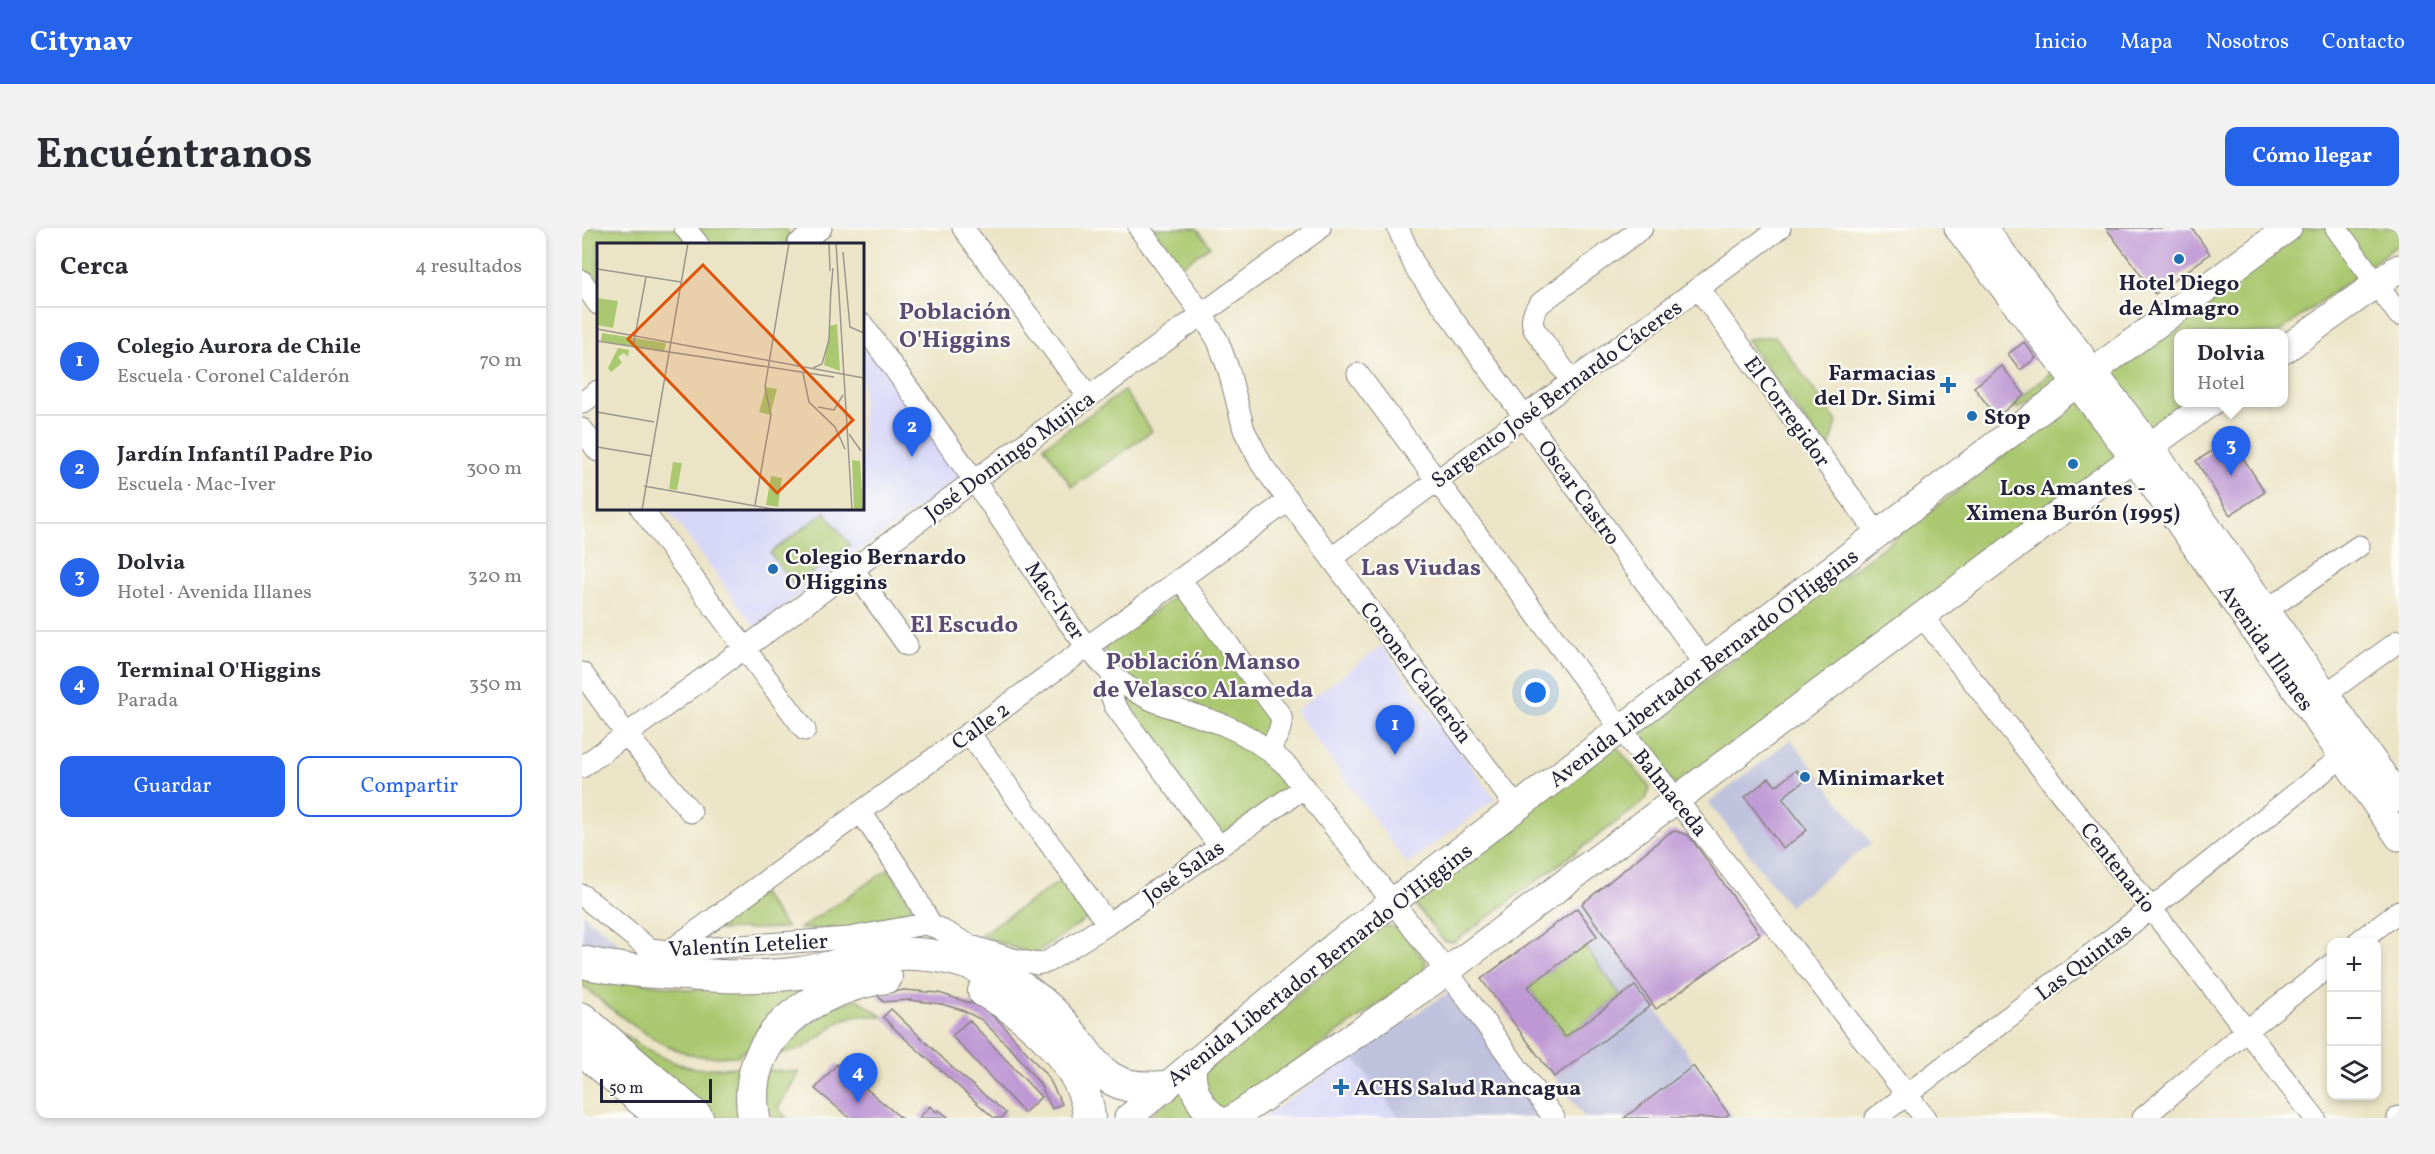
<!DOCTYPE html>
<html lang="es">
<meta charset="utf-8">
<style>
body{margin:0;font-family:Vollkorn,serif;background:#f2f2f3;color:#2b2b33}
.controls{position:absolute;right:18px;bottom:18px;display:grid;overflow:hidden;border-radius:12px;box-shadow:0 3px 9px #0003}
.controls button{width:54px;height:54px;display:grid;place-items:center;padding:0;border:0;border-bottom:2px solid #e1e1e2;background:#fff;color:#2b2b33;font:30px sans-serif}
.scale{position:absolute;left:18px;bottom:15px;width:112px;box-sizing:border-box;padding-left:6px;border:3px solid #22223b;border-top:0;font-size:16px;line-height:21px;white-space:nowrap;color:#22223b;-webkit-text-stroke:4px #fdfcf7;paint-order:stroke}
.you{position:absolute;left:954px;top:465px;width:21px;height:21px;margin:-15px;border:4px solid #fff;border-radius:50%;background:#1a73e8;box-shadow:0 0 0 9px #1a73e833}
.badge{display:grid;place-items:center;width:39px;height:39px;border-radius:50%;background:#2563eb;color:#fff;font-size:20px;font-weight:700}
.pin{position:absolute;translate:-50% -50px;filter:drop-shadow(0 2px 3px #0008)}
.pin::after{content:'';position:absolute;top:32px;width:21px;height:18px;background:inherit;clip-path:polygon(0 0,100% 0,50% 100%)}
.popup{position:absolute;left:1592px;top:101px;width:114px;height:78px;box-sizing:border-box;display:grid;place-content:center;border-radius:12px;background:#fff;filter:drop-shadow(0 2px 4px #0005);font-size:20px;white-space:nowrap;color:#7c7c81}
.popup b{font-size:22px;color:#2b2b33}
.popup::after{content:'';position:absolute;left:50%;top:100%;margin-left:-12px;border:12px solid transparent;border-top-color:#fff}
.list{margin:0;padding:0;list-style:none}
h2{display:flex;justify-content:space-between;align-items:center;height:78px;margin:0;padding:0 24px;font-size:26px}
h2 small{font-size:20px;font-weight:400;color:#7c7c81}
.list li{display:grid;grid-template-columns:39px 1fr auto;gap:18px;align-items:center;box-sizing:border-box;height:108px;padding:0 24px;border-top:2px solid #e1e1e2}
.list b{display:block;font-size:22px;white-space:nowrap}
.list p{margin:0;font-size:20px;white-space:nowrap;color:#7c7c81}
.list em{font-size:20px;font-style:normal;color:#7c7c81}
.actions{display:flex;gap:12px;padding:18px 24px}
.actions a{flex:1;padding:14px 0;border:2px solid #2563eb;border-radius:12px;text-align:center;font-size:21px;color:#2563eb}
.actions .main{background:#2563eb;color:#fff}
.icon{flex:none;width:33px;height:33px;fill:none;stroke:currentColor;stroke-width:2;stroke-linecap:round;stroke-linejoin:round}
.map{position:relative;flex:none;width:1817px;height:890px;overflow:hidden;border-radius:12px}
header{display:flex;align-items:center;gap:36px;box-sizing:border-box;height:84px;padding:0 30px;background:#2563eb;color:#fff}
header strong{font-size:28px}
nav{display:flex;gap:33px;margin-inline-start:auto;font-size:21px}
.intro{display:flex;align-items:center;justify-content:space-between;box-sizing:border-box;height:144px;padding:0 36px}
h1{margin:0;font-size:42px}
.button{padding:15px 27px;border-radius:12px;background:#2563eb;color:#fff;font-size:21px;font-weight:700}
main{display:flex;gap:36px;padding:0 36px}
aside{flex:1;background:#fff;border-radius:12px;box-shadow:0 3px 9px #0003}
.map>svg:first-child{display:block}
</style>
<header>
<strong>Citynav</strong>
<nav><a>Inicio</a><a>Mapa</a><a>Nosotros</a><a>Contacto</a></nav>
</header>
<div class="intro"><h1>Encuéntranos</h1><a class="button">Cómo llegar</a></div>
<main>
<aside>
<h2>Cerca<small>4 resultados</small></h2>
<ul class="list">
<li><span class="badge">1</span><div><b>Colegio Aurora de Chile</b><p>Escuela · Coronel Calderón</p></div><em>70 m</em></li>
<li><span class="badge">2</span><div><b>Jardín Infantíl Padre Pio</b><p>Escuela · Mac-Iver</p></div><em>300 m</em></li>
<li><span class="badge">3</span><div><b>Dolvia</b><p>Hotel · Avenida Illanes</p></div><em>320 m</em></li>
<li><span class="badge">4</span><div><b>Terminal O'Higgins</b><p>Parada</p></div><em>350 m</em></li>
</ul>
<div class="actions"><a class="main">Guardar</a><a>Compartir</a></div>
</aside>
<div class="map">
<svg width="1817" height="890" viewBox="0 0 1817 890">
<rect width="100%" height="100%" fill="#fdfcf7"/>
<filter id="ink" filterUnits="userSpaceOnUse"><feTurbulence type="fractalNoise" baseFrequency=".0167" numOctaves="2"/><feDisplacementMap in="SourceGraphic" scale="12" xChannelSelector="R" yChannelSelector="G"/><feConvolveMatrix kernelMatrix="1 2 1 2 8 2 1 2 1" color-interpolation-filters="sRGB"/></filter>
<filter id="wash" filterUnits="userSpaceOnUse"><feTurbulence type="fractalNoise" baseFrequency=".008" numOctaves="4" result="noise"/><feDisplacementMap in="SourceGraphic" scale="24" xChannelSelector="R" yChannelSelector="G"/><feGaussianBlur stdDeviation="1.35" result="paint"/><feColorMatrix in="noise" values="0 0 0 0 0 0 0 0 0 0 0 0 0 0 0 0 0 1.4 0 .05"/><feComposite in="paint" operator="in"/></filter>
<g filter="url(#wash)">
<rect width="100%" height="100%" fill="#ece4c6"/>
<path fill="#d7d7f8" d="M 281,110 L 380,248 L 173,399 L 85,281 L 280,280 Z
M 800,418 L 913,571 L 825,636 L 713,483 Z
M 771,828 L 817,890 L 680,890 Z"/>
<path fill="#bfc2dd" d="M 1209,511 L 1289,615 L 1207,678 L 1127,575 Z
M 1000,676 L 1074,781 L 1151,890 L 1003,890 L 899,751 Z
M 0,685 L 37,715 L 33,728 L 0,718 Z
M 871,761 L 964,890 L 817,890 L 771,828 Z"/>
<path fill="#aac86f" stroke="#667555" stroke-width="1.5" d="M 0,0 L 96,0 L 108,16 L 16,16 L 16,62 L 0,39 Z
M 111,0 L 203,0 L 212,12 L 205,16 L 123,16 Z
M 571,0 L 615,0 L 628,18 L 599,38 Z
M 1717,0 L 1817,0 L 1817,16 L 1696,105 L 1596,106 L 1596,174 L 1603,175 L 1565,202 L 1520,145 Z
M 1193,108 L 1255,194 L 1246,224 L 1164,111 Z
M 1472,143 L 1479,147 L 1435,181 L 1430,175 Z
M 542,163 L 570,203 L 490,259 L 462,218 Z
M 1497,171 L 1543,230 L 1097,562 L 1052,507 Z
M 243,284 L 268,317 L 212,358 L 188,325 Z
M 601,363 L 692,487 L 687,502 L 712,557 L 637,610 L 536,476 L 523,426 L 523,418 Z
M 1033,517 L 1068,559 L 1064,572 L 872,714 L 862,713 L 832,675 L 835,664 Z
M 308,640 L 337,692 L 284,702 L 217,701 Z
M 480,652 L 506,690 L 451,727 L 398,707 Z
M 179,665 L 205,700 L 128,702 Z
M 801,698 L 817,699 L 844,734 L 841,745 L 634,890 L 565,890 L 701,778 Z
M 1002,717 L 1039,768 L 983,809 L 946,759 Z
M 0,745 L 108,762 L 218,753 L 217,771 L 170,822 L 158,824 L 158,828 C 145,828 130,830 117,828 C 77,822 30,782 0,757 Z
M 276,771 L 301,789 C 253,783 257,798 223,819 C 216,824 204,824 195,826 L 193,823 L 249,779 Z
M 3,778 C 35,801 69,831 108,839 C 124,843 144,839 160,839 L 158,890 L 126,890 Z
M 181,842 L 217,844 L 196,880 L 205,890 L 176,890 Z"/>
<g id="blocks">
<path fill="#be98d4" d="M 1524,0 L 1610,0 L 1628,26 L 1573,66 Z
M 1442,114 L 1454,130 L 1438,142 L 1426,126 Z
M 1420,138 L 1443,167 L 1414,189 L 1392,159 Z
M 1649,211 L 1683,264 L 1648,287 L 1614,233 Z
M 550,425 L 563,432 L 558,440 L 545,433 Z
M 1214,542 L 1222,553 L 1200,570 L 1225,602 L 1201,621 L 1163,569 L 1187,550 L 1194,558 Z
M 1093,603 L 1106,607 L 1111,613 L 1178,706 L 1074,781 L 1000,676 L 1087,605 Z
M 995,680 L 1015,708 L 946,759 L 983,809 L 1053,758 L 1068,778 L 972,849 L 899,751 Z
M 322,762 L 357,765 L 394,777 L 406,784 L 419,795 L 466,849 L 480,876 L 470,881 L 458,856 L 432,824 L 400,792 L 380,782 L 359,776 L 328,772 L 301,774 L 295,766 Z
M 309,781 L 375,844 L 424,885 L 420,890 L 412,890 L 319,807 L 301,789 Z
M 387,792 L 459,869 L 442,885 L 370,808 Z
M 255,836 L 319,890 L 268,890 L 233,861 Z
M 1111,838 L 1147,886 L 1142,890 L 1042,890 Z
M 348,878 L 355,884 L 357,882 L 367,890 L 337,890 Z"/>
</g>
</g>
<g filter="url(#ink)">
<use href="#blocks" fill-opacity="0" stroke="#878380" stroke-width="1.5"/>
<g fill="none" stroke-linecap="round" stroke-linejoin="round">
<g stroke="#878380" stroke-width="23">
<path id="minor" d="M 103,0 L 116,16
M 381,0 L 507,169
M 557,0 L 620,86 L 636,113 L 647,143 L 662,202 L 680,237 L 935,580
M 816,0 L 834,41 L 1124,437
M 1754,0 L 1817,87
M 216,16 L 239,0
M 0,53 L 16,76
M 1116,60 L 1296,306
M 280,96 C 329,164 378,231 425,300 C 457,348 490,408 531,447 C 563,477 603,482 642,497 C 666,507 687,521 706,539 L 879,762 L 972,890
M 776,146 L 1039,501 L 1343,890
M 990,153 L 952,101 C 948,90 952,81 960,74 L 1060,0
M 0,175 L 16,163
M 0,201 L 16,223
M 59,280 L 223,502
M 750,330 L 1198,0
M 271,341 L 325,417
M 598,351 L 699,488 C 701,501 693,511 687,522
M 1684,381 L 1701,371 L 1777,318
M 1340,388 L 1733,890
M 0,445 L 44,506 L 109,584
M 531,447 L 529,467 L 533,478 L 637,618
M 1744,466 L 1817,413
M 387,505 L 526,696
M 0,539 L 738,0
M 279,584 L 325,653 L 349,697
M 0,667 L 67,721 L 88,723 L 267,710 L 343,696 L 356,700 L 389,718 L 431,731 L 455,736 L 465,734 L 526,696 L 723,559
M 1776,714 L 1817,683
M 89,722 L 707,272
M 1294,890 L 1570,680 L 1761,528
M 1561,890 L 1664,803 L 1750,736
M 1816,890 L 1817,889"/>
</g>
<g stroke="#878380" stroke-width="29">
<path id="major" d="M 1376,0 L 1552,230 L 1817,609
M 1401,0 L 1568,218 L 1817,570
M 1702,122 L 1817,40
M 611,834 C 608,857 615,876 634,890
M 546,890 L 759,713 L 1487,161 L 1706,0
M 652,890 L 853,752 L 1535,242 L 1629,174"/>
</g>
<g stroke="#878380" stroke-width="34">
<path id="highway" d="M 0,734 C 34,742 69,744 104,746 C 142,749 179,750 217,745 C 244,742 270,732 297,728 C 328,723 362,727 391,737 C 421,747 450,764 472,786 C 512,826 512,865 581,859
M 402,763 C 446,786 504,838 507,890
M 0,791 L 115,890
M 0,821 L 81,890
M 172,890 C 157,806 232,761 304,749"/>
</g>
<use href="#minor" stroke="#fff" stroke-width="21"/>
<use href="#major" stroke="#fff" stroke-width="27"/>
<use href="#highway" stroke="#fff" stroke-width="32"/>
</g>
</g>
<g fill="#1f6fb2" stroke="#fdfcf7" stroke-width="2">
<circle cx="1597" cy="31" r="6"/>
<path d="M1363 148h6v6h6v6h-6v6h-6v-6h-6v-6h6z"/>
<circle cx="1390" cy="188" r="6"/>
<circle cx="1491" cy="236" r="6"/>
<circle cx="191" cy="341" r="6"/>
<circle cx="1223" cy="549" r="6"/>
<path d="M756 850h6v6h6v6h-6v6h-6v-6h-6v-6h6z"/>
</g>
<g text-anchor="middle" stroke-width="4.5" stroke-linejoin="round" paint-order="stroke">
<g font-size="22" font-weight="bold" fill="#22223b" stroke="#fdfcf7" text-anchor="start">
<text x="1597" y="62" text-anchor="middle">Hotel Diego<tspan x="1597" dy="25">de Almagro</tspan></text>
<text x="1354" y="152" text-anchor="end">Farmacias<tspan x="1354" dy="25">del Dr. Simi</tspan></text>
<text x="1402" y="196">Stop</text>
<text x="1491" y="267" text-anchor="middle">Los Amantes -<tspan x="1491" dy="25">Ximena Burón (1995)</tspan></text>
<text x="203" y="336">Colegio Bernardo<tspan x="203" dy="25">O'Higgins</tspan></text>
<text x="1235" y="557">Minimarket</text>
<text x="772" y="867">ACHS Salud Rancagua</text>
</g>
<g font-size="22" fill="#22223b" stroke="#fdfcf7">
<text transform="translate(974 165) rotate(-36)" y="8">Sargento José Bernardo Cáceres</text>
<text transform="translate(1206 183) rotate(54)" y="8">El Corregidor</text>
<text transform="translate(427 227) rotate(-36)" y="8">José Domingo Mujica</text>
<text transform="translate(998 264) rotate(54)" y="8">Oscar Castro</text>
<text transform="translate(474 372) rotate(56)" y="8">Mac-Iver</text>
<text transform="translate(1685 419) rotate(55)" y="8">Avenida Illanes</text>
<text transform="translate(1121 439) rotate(-37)" y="8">Avenida Libertador Bernardo O'Higgins</text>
<text transform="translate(835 444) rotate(53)" y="8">Coronel Calderón</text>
<text transform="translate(398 497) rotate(-36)" y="8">Calle 2</text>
<text transform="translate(1089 564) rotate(51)" y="8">Balmaceda</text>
<text transform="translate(1537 639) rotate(52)" y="8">Centenario</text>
<text transform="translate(601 643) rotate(-35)" y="8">José Salas</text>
<text transform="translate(166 716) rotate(-3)" y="8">Valentín Letelier</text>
<text transform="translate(1501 733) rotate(-37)" y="8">Las Quintas</text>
<text transform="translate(737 736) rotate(-38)" y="8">Avenida Libertador Bernardo O'Higgins</text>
</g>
<g font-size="24" font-weight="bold" fill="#594b71" stroke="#fdfcf7">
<text x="373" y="91">Población<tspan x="373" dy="28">O'Higgins</tspan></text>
<text x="839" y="347">Las Viudas</text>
<text x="382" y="404">El Escudo</text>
<text x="621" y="441">Población Manso<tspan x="621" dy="28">de Velasco Alameda</tspan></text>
</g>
</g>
<g transform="translate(15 15)">
<rect width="267" height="267" fill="#ece4c6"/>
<path d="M 0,55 L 21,58 L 16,85 L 0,82 ZM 240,81 L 243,128 L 227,122 L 233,83 ZM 5,90 L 69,100 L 67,109 L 4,98 ZM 21,105 L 32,107 L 31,114 L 27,110 L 21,114 L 25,120 L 14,129 L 11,125 ZM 169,144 L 180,146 L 173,172 L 162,169 ZM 255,217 L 263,218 L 266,267 L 257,267 ZM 76,219 L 85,220 L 80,247 L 72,246 ZM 174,233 L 185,235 L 181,264 L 169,262 Z" fill="#aac86f"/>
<path fill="none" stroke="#9b968e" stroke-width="1.5" d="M 232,0 L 233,28M 239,0 L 255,267M 246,9 L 253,84 L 267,90M 0,26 L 84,39M 234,47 L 236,25M 0,86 L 267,135M 0,98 L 237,134M 36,104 L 49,34M 216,125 L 225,121 L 232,97 L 234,44M 206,130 L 212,159 L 238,184 L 248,206M 221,164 L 237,167 L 246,152M 0,169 L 57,179M 252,191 L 264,208M 267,200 L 267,263M 0,204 L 55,213M 47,243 L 181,267M 158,262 L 174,172 L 168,144 L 192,0M 45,267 L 91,0"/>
<path fill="#de560e" fill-opacity="0.15" stroke="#de560e" stroke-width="3" d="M 106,22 L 256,177 L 180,250 L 31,96 Z"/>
<rect width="267" height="267" fill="none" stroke="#22223b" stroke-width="3"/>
</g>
</svg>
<div class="controls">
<button>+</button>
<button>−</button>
<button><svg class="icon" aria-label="layers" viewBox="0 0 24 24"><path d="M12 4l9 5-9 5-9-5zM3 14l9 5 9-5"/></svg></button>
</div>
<div class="scale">50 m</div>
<div class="you"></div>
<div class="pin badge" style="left:813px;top:527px">1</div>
<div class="pin badge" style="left:330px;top:229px">2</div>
<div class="pin badge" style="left:1649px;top:248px">3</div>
<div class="popup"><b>Dolvia</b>Hotel</div>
<div class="pin badge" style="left:276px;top:875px">4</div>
</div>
</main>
